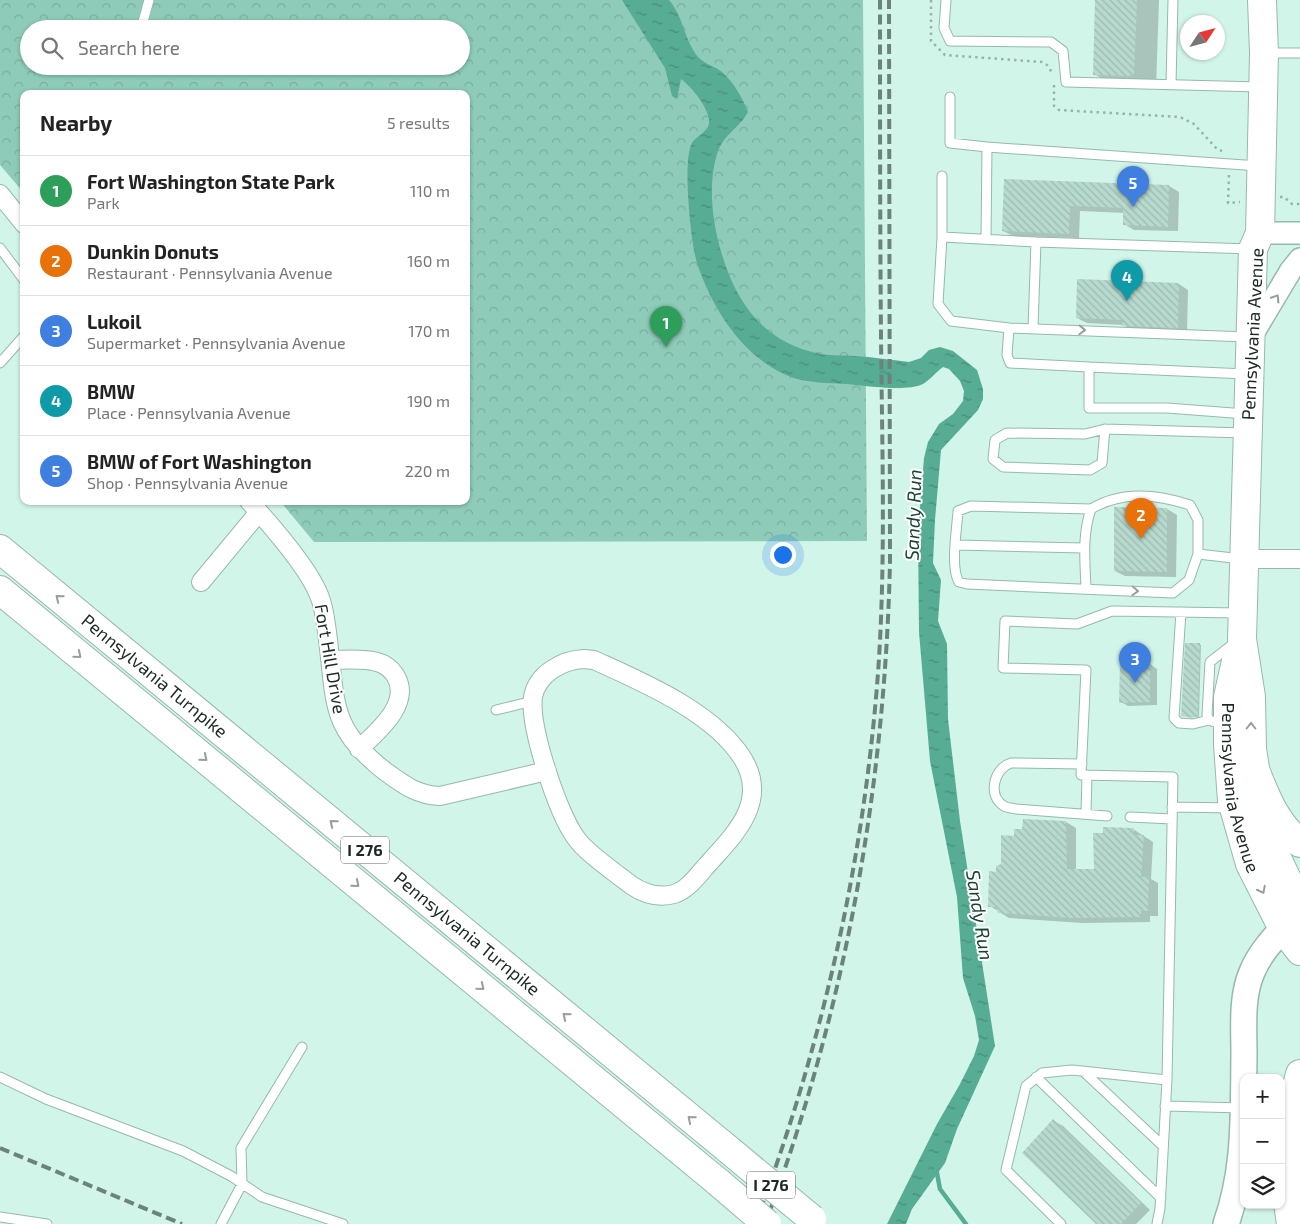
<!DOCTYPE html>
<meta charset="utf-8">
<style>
body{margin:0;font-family:"Exo 2",sans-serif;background:#f6f6f6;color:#222}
.controls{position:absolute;right:15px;bottom:15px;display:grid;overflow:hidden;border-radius:10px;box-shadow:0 1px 4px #0004}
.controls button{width:45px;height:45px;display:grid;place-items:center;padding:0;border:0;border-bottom:1px solid #e0e0e0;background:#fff;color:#222;font:25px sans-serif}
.compass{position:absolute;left:1180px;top:15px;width:45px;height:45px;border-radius:50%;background:#fff;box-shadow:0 1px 4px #0004;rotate:54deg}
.you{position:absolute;left:782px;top:554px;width:18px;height:18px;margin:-12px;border:4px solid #fff;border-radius:50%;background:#1a73e8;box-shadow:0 0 0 8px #1a73e833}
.badge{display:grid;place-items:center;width:32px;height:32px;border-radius:50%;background:#111827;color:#fff;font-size:16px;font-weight:700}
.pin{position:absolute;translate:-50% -41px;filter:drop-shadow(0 1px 2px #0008)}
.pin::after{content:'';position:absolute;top:26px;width:18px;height:15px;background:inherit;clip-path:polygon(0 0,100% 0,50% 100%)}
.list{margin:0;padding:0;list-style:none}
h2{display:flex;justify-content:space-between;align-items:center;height:65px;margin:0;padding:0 20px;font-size:21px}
h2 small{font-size:16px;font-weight:400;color:#767676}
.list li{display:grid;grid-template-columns:32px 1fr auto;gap:15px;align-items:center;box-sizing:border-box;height:70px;padding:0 20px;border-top:1px solid #e0e0e0}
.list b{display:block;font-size:19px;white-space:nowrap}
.list p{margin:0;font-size:16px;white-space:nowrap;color:#767676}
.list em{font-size:16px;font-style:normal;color:#767676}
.icon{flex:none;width:28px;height:28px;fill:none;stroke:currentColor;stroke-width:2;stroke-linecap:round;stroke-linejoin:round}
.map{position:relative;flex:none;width:1300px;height:1224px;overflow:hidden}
.search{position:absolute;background:#fff;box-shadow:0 1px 4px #0004;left:20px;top:20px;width:450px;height:55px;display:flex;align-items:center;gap:12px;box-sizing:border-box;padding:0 18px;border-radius:28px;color:#767676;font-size:19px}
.panel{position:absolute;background:#fff;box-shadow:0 1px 4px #0004;left:20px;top:90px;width:450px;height:415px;border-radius:10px}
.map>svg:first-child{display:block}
</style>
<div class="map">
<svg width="1300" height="1224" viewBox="0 0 1300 1224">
<defs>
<pattern id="park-crowns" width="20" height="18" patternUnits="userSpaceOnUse" patternTransform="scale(1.25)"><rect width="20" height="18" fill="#8ecbb8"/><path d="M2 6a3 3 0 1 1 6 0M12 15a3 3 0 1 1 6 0" fill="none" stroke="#7aae9e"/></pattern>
<pattern id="water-ripples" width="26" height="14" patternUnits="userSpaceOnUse" patternTransform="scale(1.25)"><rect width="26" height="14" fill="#57ac94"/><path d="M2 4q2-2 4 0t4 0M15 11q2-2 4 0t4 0" fill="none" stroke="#478c79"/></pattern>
<pattern id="building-back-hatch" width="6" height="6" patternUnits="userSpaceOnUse" patternTransform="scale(1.25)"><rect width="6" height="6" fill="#b7d9ce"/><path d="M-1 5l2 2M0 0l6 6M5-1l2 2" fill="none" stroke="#9dbab1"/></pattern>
</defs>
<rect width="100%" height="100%" fill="#d2f5ea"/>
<path fill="url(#park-crowns)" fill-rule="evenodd" d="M 0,0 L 863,0 L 867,541 L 314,542 L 280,501 L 466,501 L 466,94 L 24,94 L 24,193 L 0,165 ZM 29,29 L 461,29 L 461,66 L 29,66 Z"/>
<path fill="url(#water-ripples)" d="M 622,0 L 669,0 C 684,17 684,41 699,58 C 705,64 716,67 722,72 C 733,81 743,99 748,112 C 739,129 724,133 717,154 C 708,184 712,218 720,248 C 735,302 763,343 821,354 C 832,356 844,355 855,356 C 873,357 891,360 909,362 L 921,358 L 929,350 L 940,347 L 953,351 L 977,370 L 983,389 L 983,399 L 978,410 L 941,450 L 935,520 L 933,563 L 941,580 L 938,621 L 947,644 L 948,719 L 960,821 L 995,1046 L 957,1129 L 945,1163 L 912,1209 L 906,1224 L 887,1224 L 937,1124 L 960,1084 L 974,1056 L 979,1040 L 975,1016 L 963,978 L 957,897 L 930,761 L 919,632 L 918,530 L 924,458 L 928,442 L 939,424 L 953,414 L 963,401 L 964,391 L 960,381 L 949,369 L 943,367 C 936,372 930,380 923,384 C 907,392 866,386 847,384 C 830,383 807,383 791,377 C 744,359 712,309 697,263 C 691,244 682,159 692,143 C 697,135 711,131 709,119 C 707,106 691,86 681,79 L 677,99 L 672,96 L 665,68 Z"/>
<path fill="#0003" d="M 1096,0 L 1159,0 L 1156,88 L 1116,87 L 1094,74 Z
M 157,66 L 176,66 L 162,71 Z
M 1005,180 L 1169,186 L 1179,192 L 1178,231 L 1134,230 L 1124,224 L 1125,213 L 1080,211 L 1079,238 L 1013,236 L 1003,231 Z
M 1179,284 L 1188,290 L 1187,333 L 1133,331 L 1124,325 L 1087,323 L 1077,318 Z
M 1116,508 L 1167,509 L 1177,515 L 1176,577 L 1125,576 L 1115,571 Z
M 1199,644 L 1201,645 L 1199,717 L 1183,715 Z
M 1121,663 L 1150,664 L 1157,669 L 1157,705 L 1128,706 L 1121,702 Z
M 1024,820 L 1066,822 L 1076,828 L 1076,870 L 1095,870 L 1104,834 L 1133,829 L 1153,842 L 1151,879 L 1158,883 L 1158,916 L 1150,916 L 1150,922 L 1082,923 L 1009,918 L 990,906 L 998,873 L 1015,837 L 1023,830 Z
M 1054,1121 L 1063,1126 L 1150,1210 L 1136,1224 L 1098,1224 Z"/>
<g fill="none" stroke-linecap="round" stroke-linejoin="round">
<path stroke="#57ac94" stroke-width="4.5" d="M 936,1168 L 940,1189 L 966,1224"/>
</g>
<path fill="url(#building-back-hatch)" d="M 1095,0 L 1137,0 L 1134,76 L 1093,75 Z
M 1004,179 L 1169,185 L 1168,227 L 1123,225 L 1123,208 L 1070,206 L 1069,234 L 1002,231 Z
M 1077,279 L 1179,283 L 1178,328 L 1122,326 L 1123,320 L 1076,318 Z
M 1114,507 L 1167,508 L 1167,572 L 1114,571 Z
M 1185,643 L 1200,643 L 1198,716 L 1192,718 L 1181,716 Z
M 1120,662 L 1150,663 L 1150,702 L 1119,703 Z
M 1023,819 L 1066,821 L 1067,869 L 1094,869 L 1093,833 L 1103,833 L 1103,827 L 1134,828 L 1134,835 L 1144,835 L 1141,877 L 1149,876 L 1148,911 L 1141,911 L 1141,917 L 1071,918 L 998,913 L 996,907 L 988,907 L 989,871 L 996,872 L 996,866 L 1001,864 L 1001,835 L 1014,836 L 1014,829 L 1022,829 Z
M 1053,1119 L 1141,1203 L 1121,1224 L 1096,1224 L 1022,1153 Z"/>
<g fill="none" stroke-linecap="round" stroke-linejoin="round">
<g stroke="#96b8ad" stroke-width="11">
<path id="service" d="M 946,0 L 944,28 L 950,41 L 1051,42 L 1063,51 L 1066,82 L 1260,87
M 141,29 L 149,0
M 1267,53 L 1300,53
M 1171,84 L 1173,0
M 950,97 L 950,143 L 987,147
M 942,176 L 942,237
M 986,239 L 987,147 L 1259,166
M 0,248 L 24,280
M 1009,328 L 951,321 L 938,304 L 942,237 L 1036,242
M 1033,328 L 1036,242 L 1251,249
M 0,363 L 24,336
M 1089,367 L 1010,363 L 1007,355 L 1009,328 L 1247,337
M 1246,374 L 1089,367 L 1089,408 L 1167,408 L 1246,414
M 1105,429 L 1102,463 L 1090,470 L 1003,467 L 993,459 L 995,440 L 1007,433 L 1085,434 L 1105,429 L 1245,433
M 956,545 L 1084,548
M 1198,554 L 1242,559
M 1086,588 C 1085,561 1082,535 1091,509 C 1122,490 1157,494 1190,505 L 1198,520 L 1198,554 L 1189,580 L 1173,593 L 967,584 L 959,582 C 950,568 957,529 958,511 L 971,506 L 1091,509
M 1181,612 L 1174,718 L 1179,723 L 1193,724 L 1209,720
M 496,710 L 533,701
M 1215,722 L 1209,720 L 1207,715 L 1210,662 L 1233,644
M 1082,764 L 1011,763 C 994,768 987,796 1004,806 C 1007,808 1012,808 1016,809 L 1107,816
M 1172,807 L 1232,808
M 1086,814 L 1087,775
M 1130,817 L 1172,819
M 1084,1072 L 1163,1146
M 0,1077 L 46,1099 L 183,1151 L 231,1176 L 262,1197 L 343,1224
M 1036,1077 L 1161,1198
M 1165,1106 L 1243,1108
M 0,1217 L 47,1224
M 221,1224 L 242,1184 L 241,1148 L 302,1047
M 1061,1224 L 1006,1170 L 1026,1086 L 1042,1073 L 1072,1070 L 1167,1080
M 1157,1224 L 1160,1208 L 1167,1080 L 1173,777 L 1081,775 L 1086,670 L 1003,668 L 1005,621 L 1077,624 L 1112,611 L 1239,613"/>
</g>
<g stroke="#96b8ad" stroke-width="20">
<path id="minor" d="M 0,194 L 24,224
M 249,501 C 270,524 308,568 319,595 C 325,609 326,625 328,640 C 336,704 330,729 386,772 C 404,785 417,795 440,796 L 547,771
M 1243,559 L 1300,559
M 201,582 L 259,512
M 584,659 L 594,660 C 642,682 714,712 743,759 C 769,802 734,835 708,864 C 698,875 688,890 674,894 C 659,898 644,894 631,885 C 616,873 586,853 576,838 C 558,814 529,727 533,697 C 537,674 562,660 584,659 Z
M 330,660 C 345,660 363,658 377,662 C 385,664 391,669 395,675 C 413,703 377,732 359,749"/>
</g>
<g stroke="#96b8ad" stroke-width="24">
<path id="tertiary" d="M 1260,233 L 1300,233
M 1251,337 L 1291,270 L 1300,259"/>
</g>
<g stroke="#96b8ad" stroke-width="28">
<path id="secondary" d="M 1226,1224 C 1246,1167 1243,1114 1244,1055 C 1244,1028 1241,997 1252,972 C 1261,950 1279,933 1295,915"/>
</g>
<g stroke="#96b8ad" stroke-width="30">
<g id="primary">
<path d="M 1262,0 L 1264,53 L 1260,233 L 1253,249 L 1242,639 L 1251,697 L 1252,749 L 1261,807 L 1276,856 L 1300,907"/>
<path id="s1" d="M 1238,652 L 1228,697 L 1228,745 L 1232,801 L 1250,864 L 1283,929"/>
</g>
</g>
<g stroke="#96b8ad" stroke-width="30">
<g id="motorway">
<path id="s2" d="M 0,549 L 729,1150"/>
<path d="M 0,590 L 718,1182"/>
<path d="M 1254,767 C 1265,795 1275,823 1300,843"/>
<path d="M 1283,929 L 1300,951"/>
<path d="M 1291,1224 C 1283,1174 1286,1122 1300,1074"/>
</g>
</g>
<path stroke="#97b3aa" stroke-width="2.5" stroke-dasharray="2.5 4" stroke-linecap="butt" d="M 931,0 L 931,41 L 945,55 L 1042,62 L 1047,65 L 1053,74
M 1054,85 L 1054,106 L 1059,110 L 1180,117 L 1194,124 L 1217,149 L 1222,151
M 1229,175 L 1228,203 L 1240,202
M 1280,197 L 1284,197 L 1292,204 L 1300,204"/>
<use href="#service" stroke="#fff" stroke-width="9"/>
<use href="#minor" stroke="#fff" stroke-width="18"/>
<use href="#tertiary" stroke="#fff" stroke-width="21"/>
<use href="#secondary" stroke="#fff" stroke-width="25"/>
<use href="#primary" stroke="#fff" stroke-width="28"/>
<use href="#motorway" stroke="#fff" stroke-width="28"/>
<path stroke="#6c837c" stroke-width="4" stroke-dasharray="10 5" stroke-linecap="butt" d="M 0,1148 L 182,1224
M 755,1224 C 822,1047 864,861 878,673 C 886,561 882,448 881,336 C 880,224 880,112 880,0
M 765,1224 C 845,1011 885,788 890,561 L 889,0"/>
<g stroke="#96b8ad" stroke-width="30" stroke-linecap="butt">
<path id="motorway-bridge" d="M 729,1150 L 812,1219
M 718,1182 L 767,1224"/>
</g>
<use href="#motorway-bridge" stroke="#fff" stroke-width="28"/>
</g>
<defs><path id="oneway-chevron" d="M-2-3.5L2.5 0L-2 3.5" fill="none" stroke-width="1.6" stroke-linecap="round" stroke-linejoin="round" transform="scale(1.25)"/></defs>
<g stroke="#989e9c">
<use href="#oneway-chevron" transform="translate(1276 298) rotate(-58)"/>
<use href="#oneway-chevron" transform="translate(1082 330) rotate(2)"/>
<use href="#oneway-chevron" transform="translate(1135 591) rotate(3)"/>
<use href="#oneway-chevron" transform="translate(59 598) rotate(-141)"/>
<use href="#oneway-chevron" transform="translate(78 655) rotate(40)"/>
<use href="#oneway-chevron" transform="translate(1251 726) rotate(-90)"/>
<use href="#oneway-chevron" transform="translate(204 758) rotate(40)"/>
<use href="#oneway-chevron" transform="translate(333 823) rotate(-141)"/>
<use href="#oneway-chevron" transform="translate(356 884) rotate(40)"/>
<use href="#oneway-chevron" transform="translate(1262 890) rotate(63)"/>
<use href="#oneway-chevron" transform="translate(481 987) rotate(39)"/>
<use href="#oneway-chevron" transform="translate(566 1016) rotate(-140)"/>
<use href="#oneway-chevron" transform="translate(691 1119) rotate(-140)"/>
</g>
<g text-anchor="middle" stroke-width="4" stroke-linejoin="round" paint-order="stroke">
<g fill="#fff" stroke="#5f6866" stroke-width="1">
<rect x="341" y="836.5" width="48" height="27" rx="4"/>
<rect x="747" y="1171.5" width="48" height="27" rx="4"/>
</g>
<g font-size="16" font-weight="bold" fill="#1b2824">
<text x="365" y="856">I 276</text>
<text x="771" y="1191">I 276</text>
</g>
<g font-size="18" fill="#1b2824" stroke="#fff">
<text transform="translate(1253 334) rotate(-87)" y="6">Pennsylvania Avenue</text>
<text transform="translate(330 659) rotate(80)" y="6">Fort Hill Drive</text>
<text dy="6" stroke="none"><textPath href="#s2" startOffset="200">Pennsylvania Turnpike</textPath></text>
<text dy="6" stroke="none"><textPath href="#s1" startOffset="138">Pennsylvania Avenue</textPath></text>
<text dy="6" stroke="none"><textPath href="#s2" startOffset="605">Pennsylvania Turnpike</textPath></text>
</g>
<g font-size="19" font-style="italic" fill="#1b4237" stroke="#fff">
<text transform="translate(913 515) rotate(-88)" y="7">Sandy Run</text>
<text transform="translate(980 915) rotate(81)" y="7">Sandy Run</text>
</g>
</g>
</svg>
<div class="controls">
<button>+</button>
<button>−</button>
<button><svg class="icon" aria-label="layers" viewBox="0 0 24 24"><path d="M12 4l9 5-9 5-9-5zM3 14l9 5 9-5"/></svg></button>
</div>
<svg class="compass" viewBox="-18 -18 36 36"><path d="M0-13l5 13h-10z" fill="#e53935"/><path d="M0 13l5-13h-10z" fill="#767676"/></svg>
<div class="you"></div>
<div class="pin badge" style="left:666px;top:347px;background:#2e9e5b">1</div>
<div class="pin badge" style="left:1141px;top:539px;background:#e8710a">2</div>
<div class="pin badge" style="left:1135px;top:683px;background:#3f7fe0">3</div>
<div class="pin badge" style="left:1127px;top:301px;background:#0f9aa8">4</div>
<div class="pin badge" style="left:1133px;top:207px;background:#3f7fe0">5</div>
<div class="search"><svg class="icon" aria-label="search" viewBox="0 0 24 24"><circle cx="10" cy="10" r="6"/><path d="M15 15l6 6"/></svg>Search here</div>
<section class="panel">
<h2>Nearby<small>5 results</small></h2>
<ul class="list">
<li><span class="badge" style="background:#2e9e5b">1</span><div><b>Fort Washington State Park</b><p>Park</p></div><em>110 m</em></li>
<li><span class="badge" style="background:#e8710a">2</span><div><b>Dunkin Donuts</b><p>Restaurant · Pennsylvania Avenue</p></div><em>160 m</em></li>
<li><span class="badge" style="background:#3f7fe0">3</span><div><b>Lukoil</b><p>Supermarket · Pennsylvania Avenue</p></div><em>170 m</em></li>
<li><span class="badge" style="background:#0f9aa8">4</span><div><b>BMW</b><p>Place · Pennsylvania Avenue</p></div><em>190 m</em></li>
<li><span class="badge" style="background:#3f7fe0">5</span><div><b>BMW of Fort Washington</b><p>Shop · Pennsylvania Avenue</p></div><em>220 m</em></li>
</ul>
</section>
</div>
